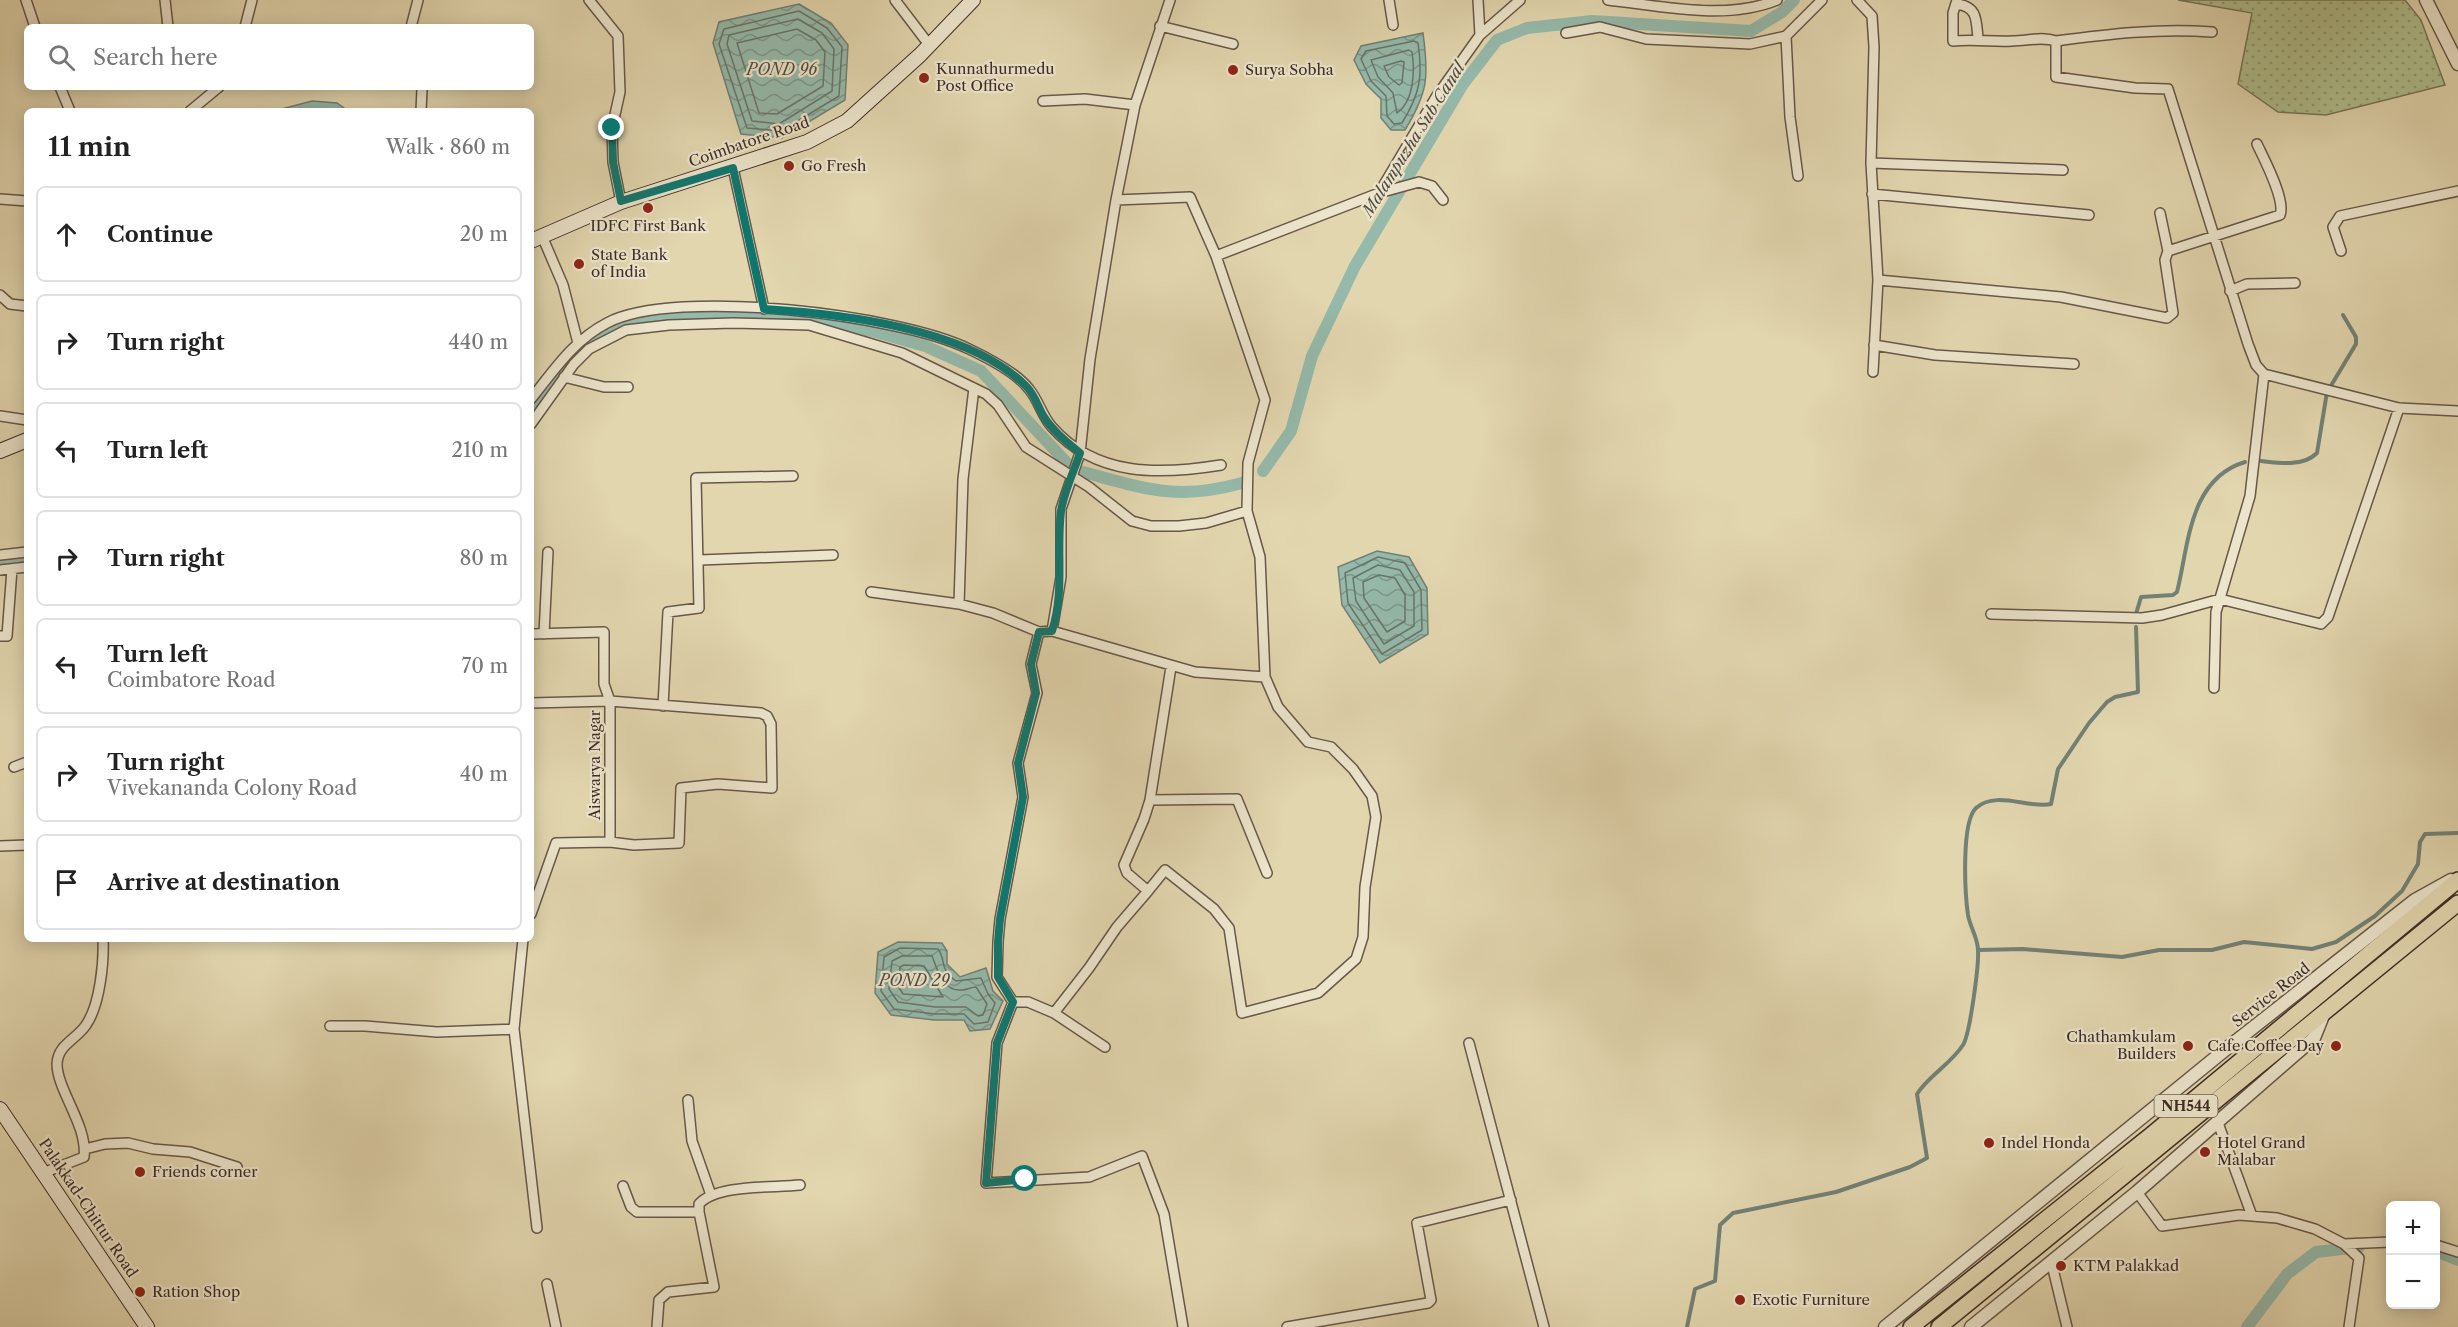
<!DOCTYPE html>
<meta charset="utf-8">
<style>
body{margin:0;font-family:"Libre Caslon Text",serif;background:#f6f6f6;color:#222}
.controls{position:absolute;right:18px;bottom:18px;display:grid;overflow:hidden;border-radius:9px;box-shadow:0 3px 15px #0003}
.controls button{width:54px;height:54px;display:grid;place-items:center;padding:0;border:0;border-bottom:2px solid #e0e0e0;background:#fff;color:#222;font:30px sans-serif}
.stop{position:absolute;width:18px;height:18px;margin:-14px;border:4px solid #0f766e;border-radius:50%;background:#fff}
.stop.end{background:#0f766e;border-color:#fff;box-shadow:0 2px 6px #0008}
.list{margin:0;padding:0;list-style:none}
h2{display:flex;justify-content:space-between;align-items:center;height:78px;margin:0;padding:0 24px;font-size:26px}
h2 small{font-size:20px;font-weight:400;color:#767676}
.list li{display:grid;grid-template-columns:39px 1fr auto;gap:18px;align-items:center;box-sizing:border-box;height:96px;margin:0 12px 12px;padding:0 12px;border:2px solid #e0e0e0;border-radius:9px}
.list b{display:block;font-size:22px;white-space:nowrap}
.list p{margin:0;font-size:20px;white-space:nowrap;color:#767676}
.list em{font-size:20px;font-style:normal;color:#767676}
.icon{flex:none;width:33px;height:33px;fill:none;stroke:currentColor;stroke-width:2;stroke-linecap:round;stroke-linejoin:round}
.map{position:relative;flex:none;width:2458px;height:1327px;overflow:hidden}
.search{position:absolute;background:#fff;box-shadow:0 3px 15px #0003;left:24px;top:24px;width:510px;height:66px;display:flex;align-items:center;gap:15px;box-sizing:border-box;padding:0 21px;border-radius:9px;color:#767676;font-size:22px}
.panel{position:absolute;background:#fff;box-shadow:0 3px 15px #0003;left:24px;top:108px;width:510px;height:834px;border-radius:9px}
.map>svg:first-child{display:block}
</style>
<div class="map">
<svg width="2458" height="1327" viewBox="0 0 2458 1327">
<defs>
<pattern id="grass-dots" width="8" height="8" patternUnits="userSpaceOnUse" patternTransform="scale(1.5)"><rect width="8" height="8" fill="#b0be8d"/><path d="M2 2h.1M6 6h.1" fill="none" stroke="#919b73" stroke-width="1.8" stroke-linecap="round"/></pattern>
<pattern id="water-waves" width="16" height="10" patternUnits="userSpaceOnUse" patternTransform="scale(1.5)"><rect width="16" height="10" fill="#95b9aa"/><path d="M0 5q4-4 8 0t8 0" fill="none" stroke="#7b978a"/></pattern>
</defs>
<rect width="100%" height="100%" fill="#e2d6af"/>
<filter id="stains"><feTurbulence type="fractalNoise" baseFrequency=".00333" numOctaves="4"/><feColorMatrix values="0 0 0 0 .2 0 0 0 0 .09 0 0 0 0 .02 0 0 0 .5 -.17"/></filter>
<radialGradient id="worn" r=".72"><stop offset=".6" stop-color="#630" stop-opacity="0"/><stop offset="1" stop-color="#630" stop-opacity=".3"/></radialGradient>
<path fill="url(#grass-dots)" stroke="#77765a" stroke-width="1.5" d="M 2178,0 L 2405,0 L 2421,20 L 2445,85 L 2326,115 L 2278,112 L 2238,84 L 2252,13 Z"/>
<path fill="url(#water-waves)" stroke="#728176" stroke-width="1.5" d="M 799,4 L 831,23 L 848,45 L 845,100 L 782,138 L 741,134 L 713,43 L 719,22 Z
M 1423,33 C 1429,77 1428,92 1405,130 L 1391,130 L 1381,118 L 1381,99 L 1366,84 L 1354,60 L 1361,46 Z
M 312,101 L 337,103 L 348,111 L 274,111 Z
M 1377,551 L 1409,557 L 1427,588 L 1428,634 L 1380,663 L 1342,605 L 1338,567 Z
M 898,942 L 942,943 L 947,951 L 947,964 L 960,977 L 986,968 L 993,991 L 1003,1001 L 990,1029 L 970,1031 L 964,1020 L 934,1020 L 891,1015 L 875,993 L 878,952 Z"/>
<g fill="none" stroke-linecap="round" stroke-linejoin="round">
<path stroke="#6a7468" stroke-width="1.5" d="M 799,11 L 827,28 L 842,47 L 839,96 L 781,131 L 747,128 L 719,44 L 724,29 Z
M 798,19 L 822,33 L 834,49 L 832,91 L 779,124 L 752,121 L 727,44 L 729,35 Z
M 797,29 L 816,40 L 825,52 L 823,86 L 777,114 L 759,113 L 737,43 Z
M 1414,41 L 1418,43 C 1423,76 1420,94 1402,123 L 1394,124 L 1387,116 L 1386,96 L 1371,81 L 1361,59 L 1366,51 Z
M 1409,50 L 1412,52 C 1415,71 1414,101 1397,113 L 1393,93 L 1378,77 L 1371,60 Z
M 1401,61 L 1404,62 L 1402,83 L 1399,85 L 1389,77 L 1384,66 Z
M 1378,557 L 1405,563 L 1421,590 L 1422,630 L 1382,654 L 1348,603 L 1345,573 Z
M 1378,565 L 1400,570 L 1414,592 L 1414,626 L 1384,644 L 1356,601 L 1353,578 Z
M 1379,575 L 1395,578 L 1405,595 L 1405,621 L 1387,632 L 1364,598 L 1363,582 Z
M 900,948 L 938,949 C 947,961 938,968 956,981 L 981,978 L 988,994 L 995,1003 L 988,1022 L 974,1024 L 964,1014 L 935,1014 L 894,1009 L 881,991 L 884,957 Z
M 902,956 L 932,956 C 937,968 942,992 962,990 C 967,990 971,987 976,987 L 987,1004 L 983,1015 L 978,1016 L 966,1007 L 935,1007 L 898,1002 L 889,989 L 892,961 Z
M 904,965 L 924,966 L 943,997 L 903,994 L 898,986 L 900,967 Z"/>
<path stroke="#728176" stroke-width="4" d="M 2329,389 L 2356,344 L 2356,337 L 2343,315
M 2261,461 C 2279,463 2303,467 2317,453 L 2327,392
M 2136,614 L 2141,597 L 2173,595 L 2177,592 C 2189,544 2189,479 2245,462
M 1978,950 L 2023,949 L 2122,957 L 2159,950 L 2212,950 L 2244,942 L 2312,949 L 2336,942 L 2375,916 L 2402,891 L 2418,864 L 2420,842 L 2425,834 L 2458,833
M 1687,1327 L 1695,1289 L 1715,1281 L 1720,1225 L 1733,1213 L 1836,1192 L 1910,1167 L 1927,1158 L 1917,1094 C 1929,1075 1950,1065 1963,1045 C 1970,1034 1979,965 1978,950 C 1978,938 1970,927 1968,915 C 1965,894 1961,822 1976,808 C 1996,790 2029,809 2051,804 L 2058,769 L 2089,723 L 2107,702 L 2115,697 L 2138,692 L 2136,627"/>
<path stroke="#95b9aa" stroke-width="12" d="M 531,406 L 556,375 L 602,334 L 646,322 L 701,317 L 802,319 L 872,331 L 925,346 L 981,371 L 1068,464
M 1263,471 L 1291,431 L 1312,356 L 1355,266 L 1463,84 L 1497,40 L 1527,28 L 1592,21 L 1751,31 L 1782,12 L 1794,0
M 1083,472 C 1146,489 1177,501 1242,483
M 0,562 L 27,560
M 2436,1251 L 2458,1260
M 2247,1327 L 2287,1274 L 2316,1252 L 2359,1247"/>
<g stroke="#675849" stroke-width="12">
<path id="minor" d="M 26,0 L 35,27
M 165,0 L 168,27
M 589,0 L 618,36 L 620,92 L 612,128 L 613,162 L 621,202
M 895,0 L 930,46
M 1389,0 L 1393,25
M 1478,0 L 1480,35
M 1608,0 C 1662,6 1726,21 1777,0
M 1857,0 L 1872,16 L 1874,47 L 1871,163 L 1878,280 L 1873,372
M 1957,0 L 1953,13 L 1953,41 C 1974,39 1992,42 2012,41 C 2027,41 2042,36 2056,41 C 2109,34 2159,28 2212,32
M 1957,4 C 1978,7 1976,20 1978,38
M 1160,26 L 1233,44
M 245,27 L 252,0
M 411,27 L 418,0
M 1566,33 L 1600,27 L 1646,39 L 1750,44 L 1786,36 L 1822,0
M 1786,36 L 1790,117 L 1798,176
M 2056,41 L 2056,77 L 2135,88 L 2168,89 L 2248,344 L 2256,365 L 2264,374 L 2399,408 L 2458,411
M 60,87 L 70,111
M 1043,101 L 1085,99 L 1135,105
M 190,111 L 219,87
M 421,111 L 422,89
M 1871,163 L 2063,170
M 733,168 L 764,309
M 1379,193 L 1436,97 L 1480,35 L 1520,0
M 1872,194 L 2089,215
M 0,199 L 27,201
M 1116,200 L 1190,197 L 1216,256 L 1379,193 L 1419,182 L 1432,186 L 1443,200
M 2160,213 L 2168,251
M 542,236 L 563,285 L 578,343
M 2341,251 L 2333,227 L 2340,216 L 2458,191
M 1216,256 L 1265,400 L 1248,463 L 1247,511 L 1260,557 L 1265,677
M 1878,280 L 2061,297 L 2167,318 L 2173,313 L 2165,260 L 2168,251 L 2280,215 C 2286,200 2264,159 2257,144
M 2230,291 L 2247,284 L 2295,283
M 0,295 L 10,304 L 27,306
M 1874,345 L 1935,355 L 2074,364
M 564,377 L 604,387 L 628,387
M 531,399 C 554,370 574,340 607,323 C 675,287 901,315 969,349 C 988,358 1016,372 1029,389 C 1039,401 1042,416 1052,427 C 1096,477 1160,475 1221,465
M 0,416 L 27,420
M 531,424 L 574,364 L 589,349 L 626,330 L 669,325 L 733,323 L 809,325 L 902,353 L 986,394 L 998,405 L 1026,447 L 1089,487 L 1132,521 L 1151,526 L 1179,526 L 1206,523 L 1247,511
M 0,555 L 27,552
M 700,560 L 833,555
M 0,570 L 27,567
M 871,592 L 959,604 L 993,613 L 1039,632
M 959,604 L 963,479 L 974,388
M 1991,614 L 2142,618 L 2162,615 L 2220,599 L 2321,624 L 2328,617 L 2399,408
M 1052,631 L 1039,632 L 1031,664 L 1037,693 L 1018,763 L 1023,797 L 1000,919 L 998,942 L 997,977 L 1013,1002 L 997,1043 L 986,1183 L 1089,1177 L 1142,1156 L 1164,1214 L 1183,1327
M 531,634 L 604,632 L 604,684 L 610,701 L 610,842 L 556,843 L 531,914
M 544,634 L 548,552
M 0,636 L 7,636 L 12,569
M 2214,688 L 2216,612 L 2250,496 L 2264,374
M 531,703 L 610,701 L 761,713 L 767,716 L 771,724 L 772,788 L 718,784 L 681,788 L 679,843 L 634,845 L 610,842
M 663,706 L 668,612 L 699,608 L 696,478 L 793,476
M 14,767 L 27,762
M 1150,800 L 1237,799 L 1267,873
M 0,846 L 27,845
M 1148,891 L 1165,870 L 1214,909 L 1229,928 L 1242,1013 L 1318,993 L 1356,959 L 1363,937 L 1365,887 L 1376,817 L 1372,796 L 1353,769 L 1331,747 L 1308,742 L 1278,707 L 1265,677 L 1195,672 L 1052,631 L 1061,577 L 1061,509 L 1080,453 L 1090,359 L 1116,200 L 1135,105 L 1170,0
M 523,939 L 514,1029 L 537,1228
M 1013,1002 L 1028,1002 L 1054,1013 L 1089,968 L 1117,927 L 1148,891 L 1127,873 L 1124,865 L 1144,819 L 1150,800 L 1171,667
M 1054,1013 L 1105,1047
M 330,1026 L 365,1026 L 437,1032 L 514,1029
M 1469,1043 L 1544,1327
M 688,1100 L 692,1141 L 711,1195
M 2218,1123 L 2252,1216
M 85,1149 L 105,1144 L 128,1143 L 153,1149 L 190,1152 L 237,1167
M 43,1173 L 84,1157 C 88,1126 57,1090 57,1064 C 58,1044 76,1040 86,1025 C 100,1005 104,962 103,939
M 623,1186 L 631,1207 L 637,1212 L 699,1212
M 2137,1192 L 2162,1226 L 2239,1215 L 2277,1218 L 2315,1229 L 2344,1244 L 2390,1242
M 2344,1244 L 2359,1258 L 2349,1327
M 2436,1245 L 2458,1252
M 2054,1260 L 2053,1269 L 2067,1327
M 547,1284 L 556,1327
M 657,1327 L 659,1300 L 668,1292 L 714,1287 L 699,1212 L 699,1204 C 717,1184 773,1188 800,1185
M 1287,1327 L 1428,1303 L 1431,1300 L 1417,1223 L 1511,1200"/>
</g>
<g stroke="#675849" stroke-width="15">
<path id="tertiary" d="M 2426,0 L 2458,64
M 1885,1327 L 2231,1045 L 2415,900 L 2451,880
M 1971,1327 L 2137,1192 L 2314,1038 L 2324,1013"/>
</g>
<g stroke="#3e2e27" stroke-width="16">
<path id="secondary" d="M 531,241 L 621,202 L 807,142 L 847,121 L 920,55 L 973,0
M 0,451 L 27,440
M 0,1109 L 147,1327"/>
</g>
<g stroke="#3e2e27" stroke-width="18">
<path id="trunk" d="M 1911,1327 L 2151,1135 L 2458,880
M 1939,1327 L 2458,903"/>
</g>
<use href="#minor" stroke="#ece4cb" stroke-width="9"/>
<use href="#tertiary" stroke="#ece4cb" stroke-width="12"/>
<use href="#secondary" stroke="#ece4cb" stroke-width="14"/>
<use href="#trunk" stroke="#e2d6af" stroke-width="15"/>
</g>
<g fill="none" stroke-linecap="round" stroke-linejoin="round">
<path stroke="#0f766e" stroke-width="8" d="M 612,128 L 613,162 L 621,201 L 733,168 L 764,309 C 843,314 968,328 1026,386 C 1035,395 1038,407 1044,417 C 1053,431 1067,442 1080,453 C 1074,471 1064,492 1061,511 C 1056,552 1065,591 1052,631 L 1039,632 L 1031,664 L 1036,693 L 1018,763 L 1023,797 L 1000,919 L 998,942 L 998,977 L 1013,1002 L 997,1043 L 986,1183 L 1025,1179"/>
</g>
<g fill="#8f2418" stroke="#ece4cb" stroke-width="2">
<circle cx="1233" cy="70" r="6"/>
<circle cx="924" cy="78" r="6"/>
<circle cx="789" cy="166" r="6"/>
<circle cx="648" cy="208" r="6"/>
<circle cx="579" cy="264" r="6"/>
<circle cx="2188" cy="1046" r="6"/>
<circle cx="2336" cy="1046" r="6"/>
<circle cx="1989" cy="1143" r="6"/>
<circle cx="2205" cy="1152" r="6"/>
<circle cx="140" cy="1172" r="6"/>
<circle cx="2061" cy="1266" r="6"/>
<circle cx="140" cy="1292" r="6"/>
<circle cx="1740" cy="1300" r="6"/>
</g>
<g text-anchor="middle" stroke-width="4.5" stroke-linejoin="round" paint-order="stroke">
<rect fill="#ece4cb" stroke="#726558" stroke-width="1.5" x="2154.5" y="1095" width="63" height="22" rx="4.5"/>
<g font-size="14" font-weight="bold" fill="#3e2e27">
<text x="2186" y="1111">NH544</text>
</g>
<g font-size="15" fill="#3e2e27" stroke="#ece4cb" text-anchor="start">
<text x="936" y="74">Kunnathurmedu<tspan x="936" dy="17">Post Office</tspan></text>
<text x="1245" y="75">Surya Sobha</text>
<text x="801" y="171">Go Fresh</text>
<text x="648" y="231" text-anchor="middle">IDFC First Bank</text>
<text x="591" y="260">State Bank<tspan x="591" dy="17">of India</tspan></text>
<text x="2176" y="1042" text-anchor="end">Chathamkulam<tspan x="2176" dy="17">Builders</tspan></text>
<text x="2324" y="1051" text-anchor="end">Cafe Coffee Day</text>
<text x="2001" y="1148">Indel Honda</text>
<text x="2217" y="1148">Hotel Grand<tspan x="2217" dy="17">Malabar</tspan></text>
<text x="152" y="1177">Friends corner</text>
<text x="2073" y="1271">KTM Palakkad</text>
<text x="152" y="1297">Ration Shop</text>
<text x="1752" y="1305">Exotic Furniture</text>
</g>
<g font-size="15" fill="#3e2e27" stroke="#ece4cb">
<text transform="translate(749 142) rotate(-19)" y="5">Coimbatore Road</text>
<text transform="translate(595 765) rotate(-90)" y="5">Aiswarya Nagar</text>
<text transform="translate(2271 995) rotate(-38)" y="5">Service Road</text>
<text transform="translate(88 1208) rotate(56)" y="5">Palakkad-Chittur Road</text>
</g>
<g font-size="16" font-style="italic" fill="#4f4a41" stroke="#ece4cb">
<text x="782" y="75">POND 96</text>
<text transform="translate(1413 139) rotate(-58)" y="6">Malampuzha Sub Canal</text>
<text x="914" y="986">POND 29</text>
</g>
</g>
<rect width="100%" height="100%" filter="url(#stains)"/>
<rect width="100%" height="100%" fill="url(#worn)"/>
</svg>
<div class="controls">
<button>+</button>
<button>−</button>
</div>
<div class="stop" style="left:1025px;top:1179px"></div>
<div class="stop end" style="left:612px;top:128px"></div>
<div class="search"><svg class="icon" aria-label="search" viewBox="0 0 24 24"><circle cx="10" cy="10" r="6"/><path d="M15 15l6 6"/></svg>Search here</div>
<section class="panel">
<h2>11 min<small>Walk · 860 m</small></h2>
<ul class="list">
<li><svg class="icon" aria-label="ahead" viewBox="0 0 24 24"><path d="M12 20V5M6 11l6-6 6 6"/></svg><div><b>Continue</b></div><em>20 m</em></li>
<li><svg class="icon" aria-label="right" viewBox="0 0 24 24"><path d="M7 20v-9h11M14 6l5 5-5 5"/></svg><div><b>Turn right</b></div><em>440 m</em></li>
<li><svg class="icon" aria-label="left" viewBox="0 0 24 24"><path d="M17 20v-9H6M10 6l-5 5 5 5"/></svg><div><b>Turn left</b></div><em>210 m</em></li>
<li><svg class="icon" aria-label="right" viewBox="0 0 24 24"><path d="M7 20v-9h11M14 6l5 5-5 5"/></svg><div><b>Turn right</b></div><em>80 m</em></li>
<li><svg class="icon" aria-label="left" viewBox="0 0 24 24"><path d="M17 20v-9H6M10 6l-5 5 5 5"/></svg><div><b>Turn left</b><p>Coimbatore Road</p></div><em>70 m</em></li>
<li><svg class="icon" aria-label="right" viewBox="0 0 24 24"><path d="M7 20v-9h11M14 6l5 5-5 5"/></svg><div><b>Turn right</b><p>Vivekananda Colony Road</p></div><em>40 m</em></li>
<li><svg class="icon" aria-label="arrive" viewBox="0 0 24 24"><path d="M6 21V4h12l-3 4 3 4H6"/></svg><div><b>Arrive at destination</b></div></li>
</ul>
</section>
</div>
